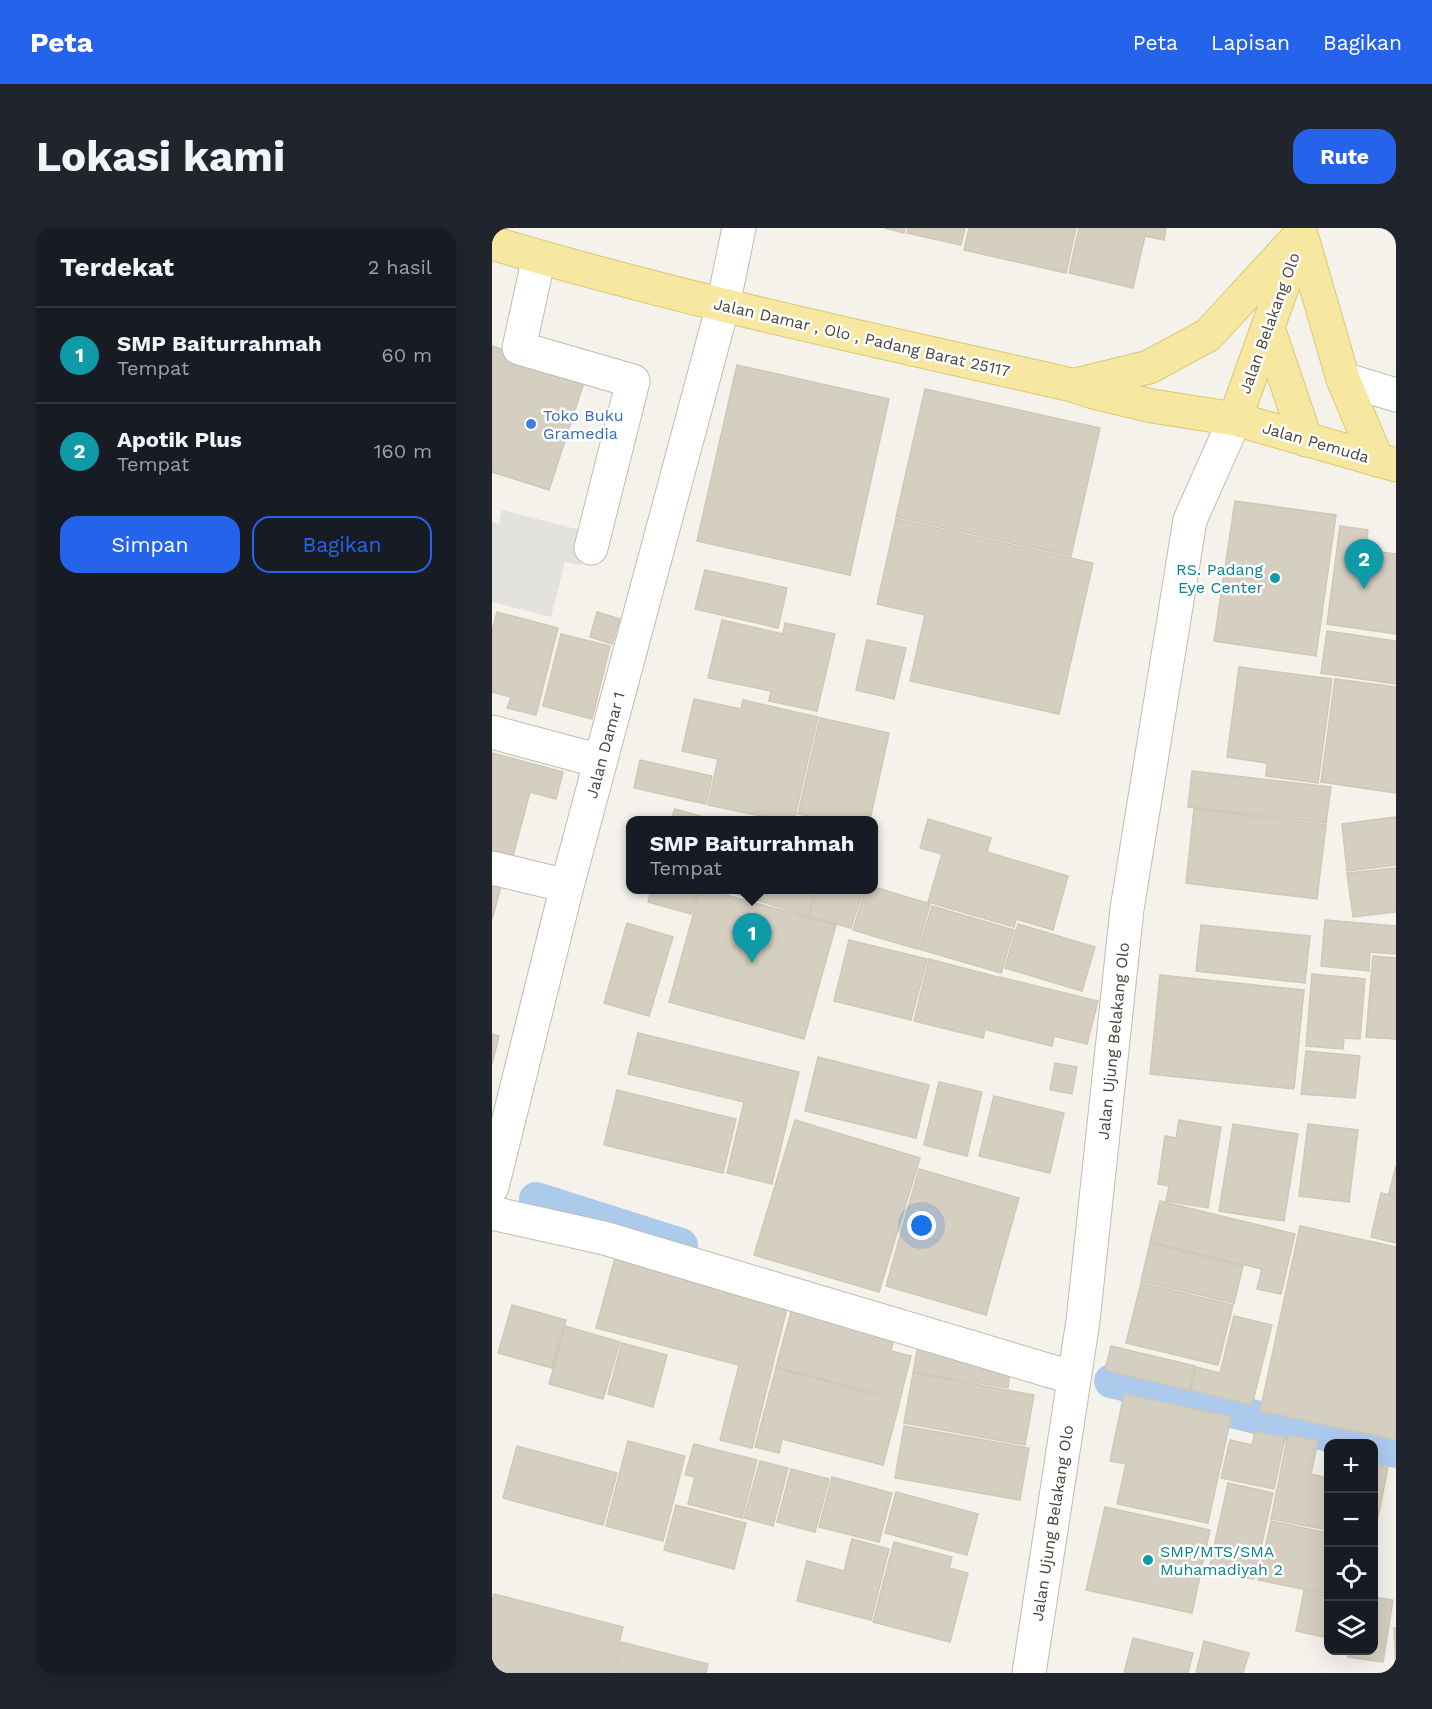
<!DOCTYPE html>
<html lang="id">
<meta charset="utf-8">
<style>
body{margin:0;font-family:"Work Sans",sans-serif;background:#20242c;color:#f1f3f6}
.controls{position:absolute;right:18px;bottom:18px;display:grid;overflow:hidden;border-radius:12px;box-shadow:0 6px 24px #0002}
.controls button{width:54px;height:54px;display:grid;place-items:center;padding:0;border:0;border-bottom:2px solid #363941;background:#171b24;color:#f1f3f6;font:30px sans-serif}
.you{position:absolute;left:430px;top:998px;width:21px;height:21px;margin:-15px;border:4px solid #fff;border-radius:50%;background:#1a73e8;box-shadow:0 0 0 9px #1a73e833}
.badge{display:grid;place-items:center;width:39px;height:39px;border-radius:50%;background:#2563eb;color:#fff;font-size:20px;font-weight:700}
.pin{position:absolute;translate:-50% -50px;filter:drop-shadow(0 2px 3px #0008)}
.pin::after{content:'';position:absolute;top:32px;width:21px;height:18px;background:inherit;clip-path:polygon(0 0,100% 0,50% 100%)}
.popup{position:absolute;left:134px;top:588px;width:252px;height:78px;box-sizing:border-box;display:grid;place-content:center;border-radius:12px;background:#171b24;filter:drop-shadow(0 2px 4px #0005);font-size:20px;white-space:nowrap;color:#9ea1a6}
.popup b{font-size:22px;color:#f1f3f6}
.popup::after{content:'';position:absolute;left:50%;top:100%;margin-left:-12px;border:12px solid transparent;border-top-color:#171b24}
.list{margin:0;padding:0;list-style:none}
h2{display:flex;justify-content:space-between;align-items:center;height:78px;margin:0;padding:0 24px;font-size:26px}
h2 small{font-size:20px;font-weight:400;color:#9ea1a6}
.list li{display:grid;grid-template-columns:39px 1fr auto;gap:18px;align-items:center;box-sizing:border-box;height:96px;padding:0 24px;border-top:2px solid #363941}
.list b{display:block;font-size:22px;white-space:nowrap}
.list p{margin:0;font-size:20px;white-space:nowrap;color:#9ea1a6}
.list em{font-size:20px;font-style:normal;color:#9ea1a6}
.actions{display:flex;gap:12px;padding:18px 24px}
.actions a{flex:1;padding:14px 0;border:2px solid #2563eb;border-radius:18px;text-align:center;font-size:21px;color:#2563eb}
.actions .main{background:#2563eb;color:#fff}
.icon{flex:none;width:33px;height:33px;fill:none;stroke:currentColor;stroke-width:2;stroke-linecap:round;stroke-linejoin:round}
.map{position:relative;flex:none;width:904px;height:1445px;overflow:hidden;border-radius:18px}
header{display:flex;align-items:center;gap:36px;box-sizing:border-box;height:84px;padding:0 30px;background:#2563eb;color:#fff}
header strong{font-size:28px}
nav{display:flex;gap:33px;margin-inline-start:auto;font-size:21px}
.intro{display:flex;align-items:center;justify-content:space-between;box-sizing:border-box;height:144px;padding:0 36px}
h1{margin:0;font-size:42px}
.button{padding:15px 27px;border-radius:18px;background:#2563eb;color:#fff;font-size:21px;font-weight:700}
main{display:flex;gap:36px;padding:0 36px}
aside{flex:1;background:#171b24;border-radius:18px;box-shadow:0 6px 24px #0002}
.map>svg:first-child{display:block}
</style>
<header>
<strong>Peta</strong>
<nav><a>Peta</a><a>Lapisan</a><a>Bagikan</a></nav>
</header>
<div class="intro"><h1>Lokasi kami</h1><a class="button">Rute</a></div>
<main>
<aside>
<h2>Terdekat<small>2 hasil</small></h2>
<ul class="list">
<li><span class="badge" style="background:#0f9aa8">1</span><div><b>SMP Baiturrahmah</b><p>Tempat</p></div><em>60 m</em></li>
<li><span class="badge" style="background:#0f9aa8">2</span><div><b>Apotik Plus</b><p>Tempat</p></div><em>160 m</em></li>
</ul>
<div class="actions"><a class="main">Simpan</a><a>Bagikan</a></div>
</aside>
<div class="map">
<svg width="904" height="1445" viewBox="0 0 904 1445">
<rect width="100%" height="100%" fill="#f4f2eb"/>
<path fill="#e3e2df" d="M 10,282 L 96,304 L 88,337 L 73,334 L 59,389 L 0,374 L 0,294 L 7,296 Z"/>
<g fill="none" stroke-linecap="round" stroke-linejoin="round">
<path stroke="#accaec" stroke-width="34" d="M 44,971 L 189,1017
M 619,1153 L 873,1216
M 882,1218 L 904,1223"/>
</g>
<path fill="#d5cfc1" stroke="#cfc8b4" stroke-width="1.5" d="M 393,0 L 413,0 L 412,5 Z
M 416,0 L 473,0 L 469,17 L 415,5 Z
M 477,0 L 584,0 L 574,45 L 472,22 Z
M 587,0 L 674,0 L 672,12 L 653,8 L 641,60 L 577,45 Z
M 0,118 L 94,148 L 57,262 L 0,244 Z
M 245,137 L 397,171 L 358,347 L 205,313 Z
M 433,161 L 608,200 L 579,328 L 404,289 Z
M 743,273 L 844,287 L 824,428 L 722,413 Z
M 404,291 L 601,335 L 567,486 L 418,453 L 433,387 L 385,376 Z
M 848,298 L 876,302 L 873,322 L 904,326 L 904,406 L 835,396 Z
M 213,342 L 295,360 L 286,400 L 203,381 Z
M 5,384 L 66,400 L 44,487 L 15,480 L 19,469 L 0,464 L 0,403 Z
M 105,384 L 128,391 L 120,416 L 98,409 Z
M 230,392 L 291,406 L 293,395 L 343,406 L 325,483 L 277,473 L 279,463 L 216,450 Z
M 835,403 L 904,413 L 904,456 L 829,445 Z
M 69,406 L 118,418 L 100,491 L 51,478 Z
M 375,412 L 414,420 L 402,471 L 364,462 Z
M 747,439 L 840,451 L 826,555 L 774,548 L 775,535 L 735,529 Z
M 843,451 L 904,459 L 904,565 L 829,554 Z
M 202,471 L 249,481 L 251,472 L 326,489 L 302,592 L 288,592 L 216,577 L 226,531 L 190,523 Z
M 328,490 L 397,505 L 378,592 L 333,592 L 306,586 Z
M 0,525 L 71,544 L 64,571 L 38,564 L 19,635 L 0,630 Z
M 148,532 L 220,548 L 214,576 L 142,560 Z
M 700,543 L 839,559 L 834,595 L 696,579 Z
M 183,581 L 222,592 L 179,592 Z
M 702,581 L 834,597 L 825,671 L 694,655 Z
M 904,589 L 904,637 L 855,643 L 850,596 Z
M 436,591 L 499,610 L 495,624 L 576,648 L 561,702 L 524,691 L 522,699 L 436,674 L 450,626 L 428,620 Z
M 904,640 L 904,684 L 861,689 L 855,645 Z
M 0,652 L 10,655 L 0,691 Z
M 382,659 L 438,676 L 425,721 L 361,702 L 373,662 L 382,662 Z
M 159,662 L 207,662 L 199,686 L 156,674 Z
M 208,662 L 216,662 L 344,697 L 312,811 L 177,774 Z
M 239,662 L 323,662 L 316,688 L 238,664 Z
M 325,662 L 371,662 L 359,700 L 317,688 Z
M 440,678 L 522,702 L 509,745 L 427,721 Z
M 833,692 L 904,698 L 904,726 L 878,724 L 877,743 L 829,738 Z
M 135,695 L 181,709 L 157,788 L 112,775 Z
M 526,696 L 603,719 L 590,763 L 513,740 Z
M 709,697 L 818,708 L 813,755 L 704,743 Z
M 357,712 L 435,731 L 419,792 L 342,773 Z
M 881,728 L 904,730 L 904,811 L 874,809 Z
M 437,731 L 506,749 L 491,810 L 422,793 Z
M 820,746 L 873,751 L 868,811 L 852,810 L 851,821 L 814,818 Z
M 668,747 L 812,762 L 802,861 L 658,846 Z
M 508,749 L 606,773 L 595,816 L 562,808 L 560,818 L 495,802 Z
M 146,805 L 307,844 L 280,956 L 235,945 L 252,874 L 136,846 Z
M 0,806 L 7,808 L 0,836 Z
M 814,823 L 868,828 L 863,870 L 809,866 Z
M 326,829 L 437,857 L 424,910 L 313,883 Z
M 563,835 L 585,839 L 580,866 L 558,862 Z
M 447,854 L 490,864 L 475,928 L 432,917 Z
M 125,862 L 244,891 L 231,945 L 112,917 Z
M 502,868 L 572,885 L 558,945 L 487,928 Z
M 303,892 L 428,930 L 387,1064 L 262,1027 Z
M 687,892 L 729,899 L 716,980 L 674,973 L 677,958 L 666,956 L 673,908 L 684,910 Z
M 741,896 L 806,906 L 792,993 L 727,983 Z
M 816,896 L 866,902 L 857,974 L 807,968 Z
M 904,938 L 904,967 L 897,965 Z
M 427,941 L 527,970 L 494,1087 L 394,1058 Z
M 889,965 L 904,968 L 904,1015 L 879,1009 Z
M 668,973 L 803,1006 L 789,1066 L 765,1061 L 770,1041 L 658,1014 Z
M 808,998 L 904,1019 L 904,1212 L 768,1183 Z
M 658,1015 L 751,1038 L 742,1075 L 649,1053 Z
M 125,1023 L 297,1072 L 260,1220 L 228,1212 L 247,1137 L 104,1100 Z
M 649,1055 L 741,1077 L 726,1137 L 634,1115 Z
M 302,1073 L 403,1103 L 399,1123 L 419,1128 L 408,1171 L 284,1139 Z
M 20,1077 L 74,1092 L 60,1140 L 6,1125 Z
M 742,1088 L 780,1097 L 760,1177 L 699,1162 L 704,1139 L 728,1145 Z
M 73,1098 L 128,1114 L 111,1171 L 57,1156 Z
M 427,1113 L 519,1134 L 516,1160 L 421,1144 Z
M 130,1115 L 175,1127 L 161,1179 L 116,1166 Z
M 619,1118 L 703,1138 L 697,1162 L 613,1142 Z
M 284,1140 L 408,1173 L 391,1237 L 290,1211 L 287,1225 L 263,1219 Z
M 421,1145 L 542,1167 L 533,1217 L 412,1195 Z
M 632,1166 L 739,1189 L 716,1295 L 625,1276 L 634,1236 L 618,1233 Z
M 412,1198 L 537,1220 L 528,1272 L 403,1250 Z
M 763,1204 L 793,1210 L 782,1261 L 729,1250 L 738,1212 L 760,1217 Z
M 796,1207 L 826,1213 L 819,1246 L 836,1250 L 836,1302 L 779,1291 Z
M 136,1213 L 193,1228 L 171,1313 L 114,1298 Z
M 202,1216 L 265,1232 L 250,1290 L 196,1276 L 203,1249 L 193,1247 Z
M 25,1218 L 125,1245 L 111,1297 L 11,1270 Z
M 268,1233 L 296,1240 L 281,1298 L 252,1290 Z
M 882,1236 L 896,1239 L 882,1310 Z
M 299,1241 L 337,1251 L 323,1304 L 285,1294 Z
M 340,1249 L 400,1265 L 387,1314 L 327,1299 Z
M 736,1255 L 781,1265 L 762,1351 L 717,1341 Z
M 404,1264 L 486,1286 L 475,1327 L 393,1305 Z
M 184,1277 L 254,1295 L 242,1341 L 172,1322 Z
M 613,1279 L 718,1302 L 700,1385 L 594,1362 Z
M 779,1293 L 836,1305 L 836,1366 L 766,1352 Z
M 360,1311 L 397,1321 L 379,1392 L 305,1373 L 315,1333 L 352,1343 Z
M 402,1314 L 460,1329 L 457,1340 L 476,1345 L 458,1414 L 381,1394 Z
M 812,1363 L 836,1368 L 836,1410 L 804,1403 Z
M 2,1366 L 131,1399 L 119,1445 L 0,1445 L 0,1372 Z
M 882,1369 L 901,1372 L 891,1434 L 856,1429 L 857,1422 L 882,1422 Z
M 902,1400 L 904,1400 L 904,1445 Z
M 641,1410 L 701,1425 L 696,1445 L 632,1445 Z
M 712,1413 L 757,1425 L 751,1445 L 704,1445 Z
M 129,1414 L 216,1436 L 214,1445 L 121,1445 Z"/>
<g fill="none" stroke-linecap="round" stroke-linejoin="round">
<g stroke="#bfbbae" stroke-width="35">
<path id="minor" d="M 47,29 L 27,120 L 141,153 L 99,320
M 851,151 L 904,167
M 0,504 L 108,533
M 0,640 L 75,658
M 0,959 L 75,658 L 231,77 L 247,0
M 0,985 L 112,1010 L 582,1150
M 537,1445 L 591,1093 L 635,681 L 698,292 L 743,191"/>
</g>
<g stroke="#dcc871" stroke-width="35">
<path id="major" d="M 809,6 L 851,151 L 885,232
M 0,15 C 191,72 386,113 580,157 L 601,164 L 660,178 L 743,191 L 904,237
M 776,100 L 814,212
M 584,157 L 657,139 L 716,107 L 809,6
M 743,191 L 804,20"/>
</g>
<use href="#minor" stroke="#fff" stroke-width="33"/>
<use href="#major" stroke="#f7e8a1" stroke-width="33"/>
</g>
<circle fill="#3f7fe0" stroke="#fff" stroke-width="2" cx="39" cy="196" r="6"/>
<g fill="#0f9aa8" stroke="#fff" stroke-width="2">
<circle cx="783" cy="350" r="6"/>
<circle cx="656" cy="1332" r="6"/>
</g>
<g text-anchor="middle" stroke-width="5" stroke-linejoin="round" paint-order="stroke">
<g font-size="16" fill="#484439" stroke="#fff">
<text transform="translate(777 95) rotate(-70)" y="6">Jalan Belakang Olo</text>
<text transform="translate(370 109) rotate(13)" y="6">Jalan Damar , Olo , Padang Barat 25117</text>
<text transform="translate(824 214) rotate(16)" y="6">Jalan Pemuda</text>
<text transform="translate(113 517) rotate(-75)" y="6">Jalan Damar 1</text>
<text transform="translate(621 813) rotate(-84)" y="6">Jalan Ujung Belakang Olo</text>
<text transform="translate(560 1295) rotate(-81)" y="6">Jalan Ujung Belakang Olo</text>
</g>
<g font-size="16" fill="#366cbe" stroke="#fff" text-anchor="start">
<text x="51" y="193">Toko Buku<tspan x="51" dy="18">Gramedia</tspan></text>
</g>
<g font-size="16" fill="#0d838f" stroke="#fff" text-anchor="end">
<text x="771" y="347">RS. Padang<tspan x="771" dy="18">Eye Center</tspan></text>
<text x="668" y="1329" text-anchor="start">SMP/MTS/SMA<tspan x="668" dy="18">Muhamadiyah 2</tspan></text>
</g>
</g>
</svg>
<div class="controls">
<button>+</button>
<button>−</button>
<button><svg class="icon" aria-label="locate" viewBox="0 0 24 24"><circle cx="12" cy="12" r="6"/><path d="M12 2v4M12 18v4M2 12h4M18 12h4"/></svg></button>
<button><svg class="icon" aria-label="layers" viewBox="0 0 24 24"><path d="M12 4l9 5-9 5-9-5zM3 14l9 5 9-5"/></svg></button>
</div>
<div class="you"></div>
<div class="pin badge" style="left:260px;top:735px;background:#0f9aa8">1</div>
<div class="popup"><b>SMP Baiturrahmah</b>Tempat</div>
<div class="pin badge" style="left:872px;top:361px;background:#0f9aa8">2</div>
</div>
</main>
